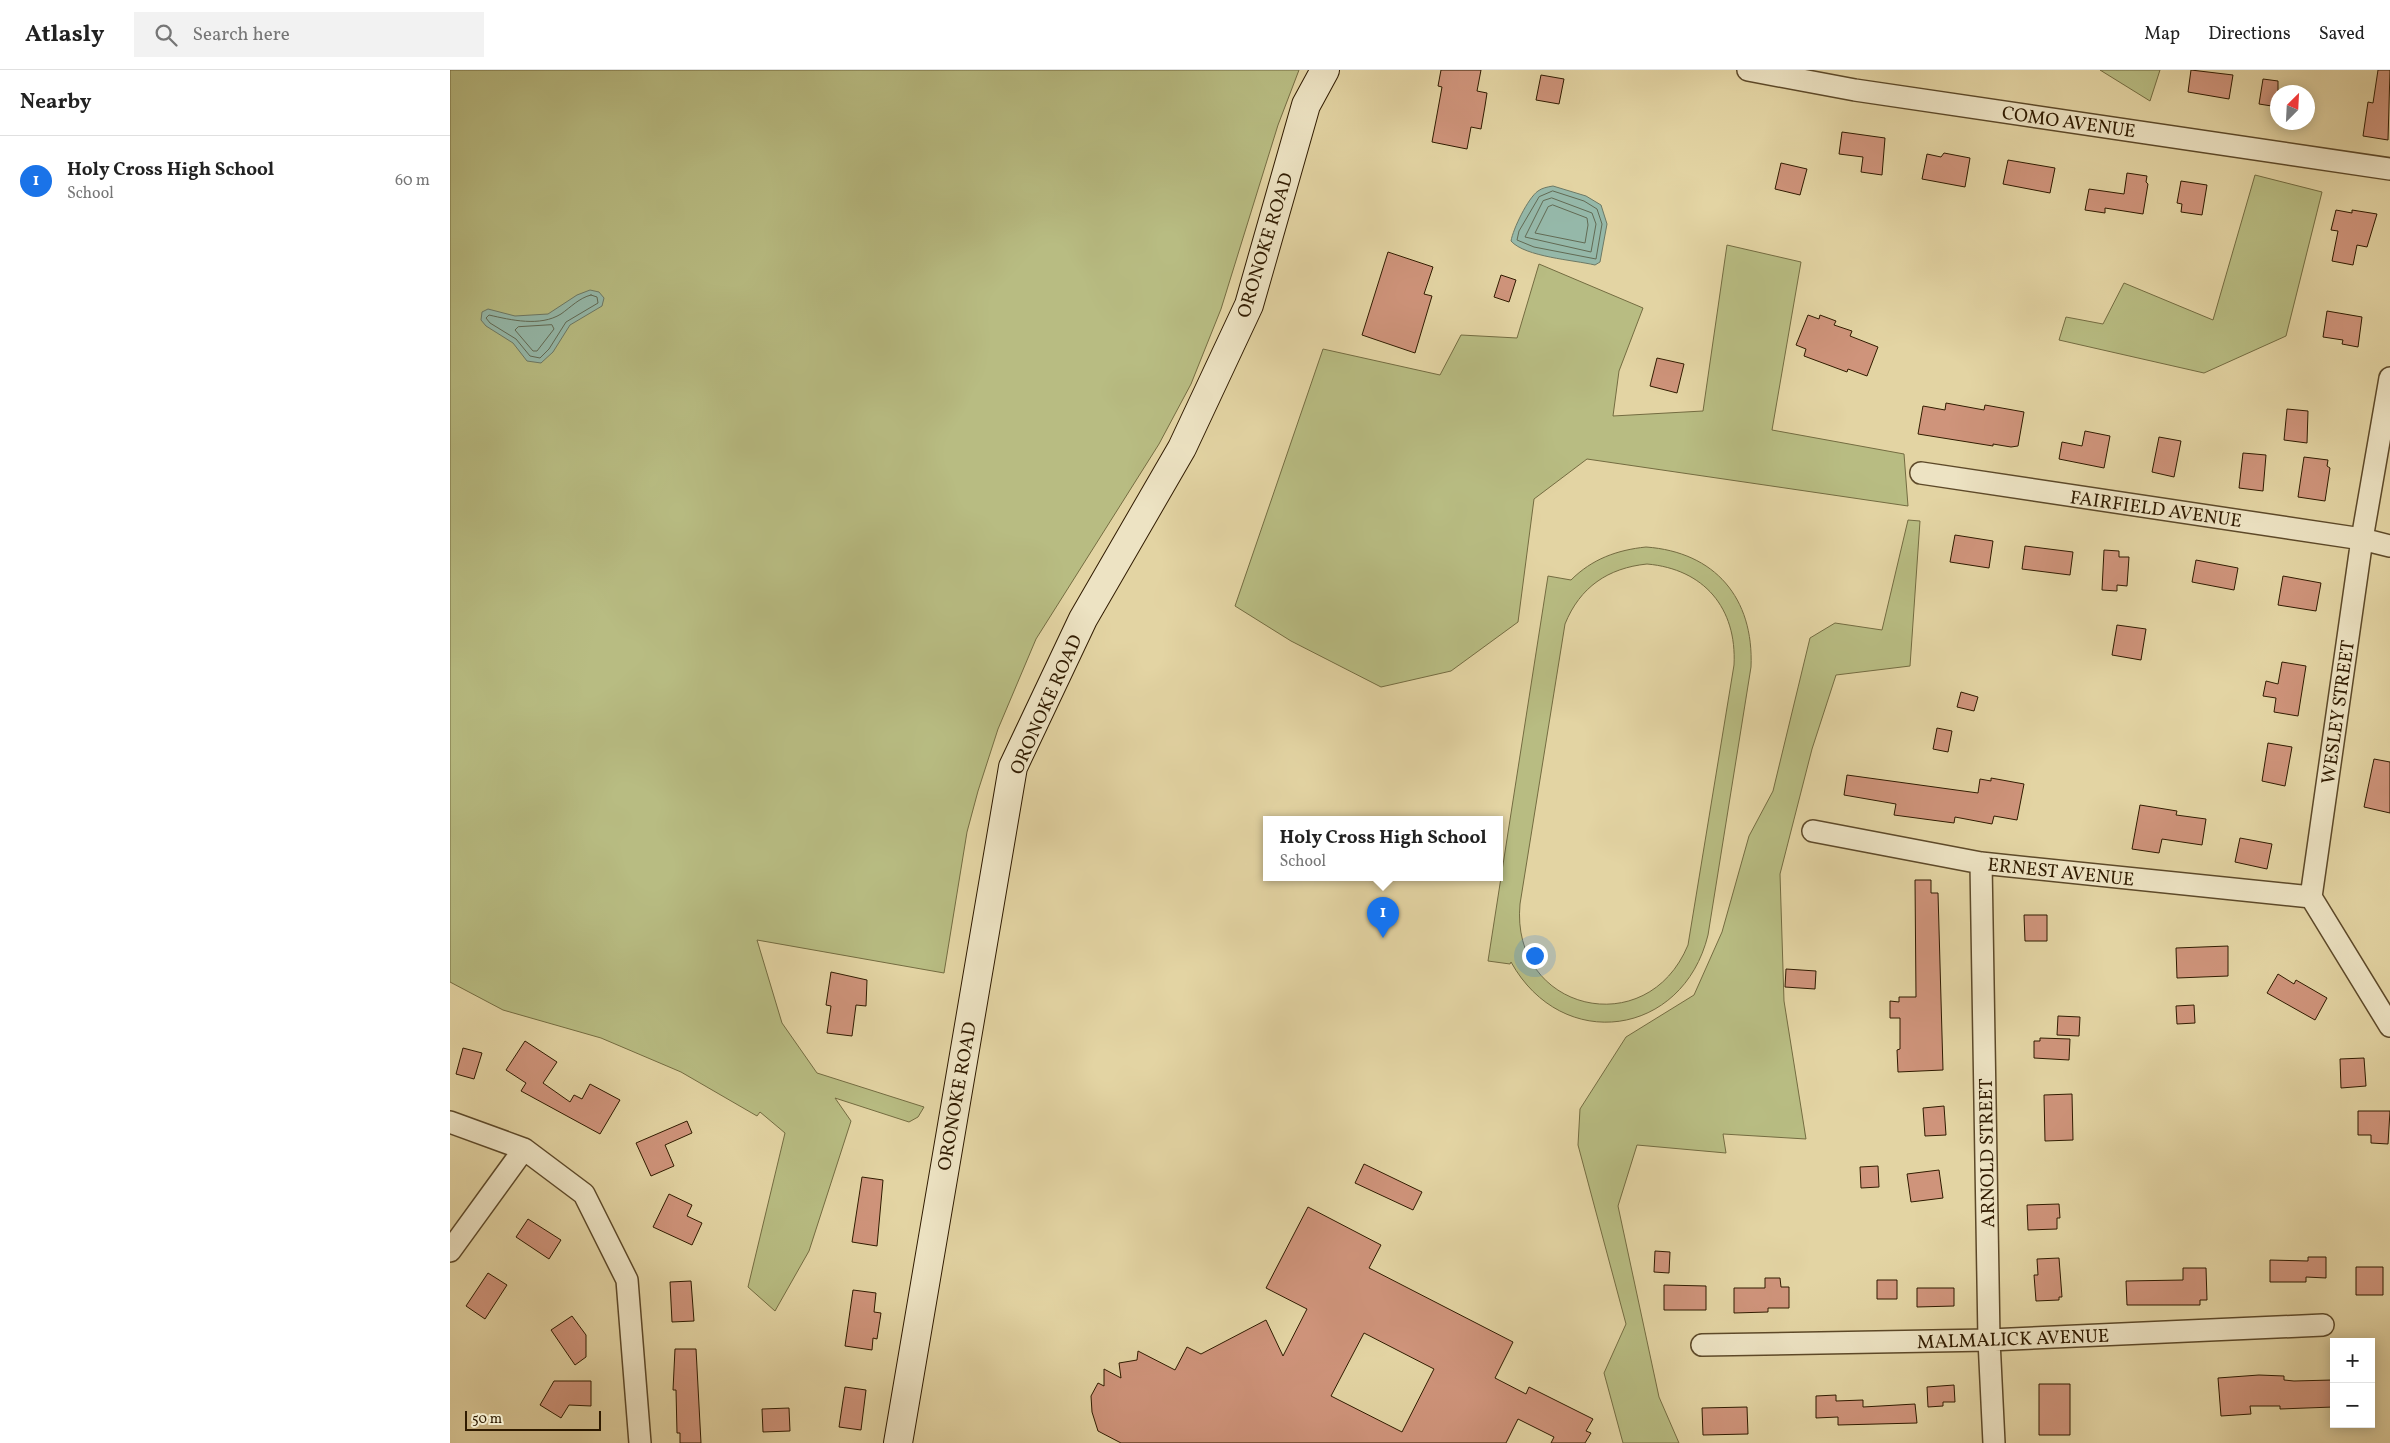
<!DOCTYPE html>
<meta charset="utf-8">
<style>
body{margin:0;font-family:Vollkorn,serif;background:#f2f2f2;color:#222}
.controls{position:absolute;right:15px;bottom:15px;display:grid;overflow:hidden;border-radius:0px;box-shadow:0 2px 12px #0003}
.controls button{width:45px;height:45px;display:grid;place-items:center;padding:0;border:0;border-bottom:1px solid #e0e0e0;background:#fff;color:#222;font:25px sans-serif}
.compass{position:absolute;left:1820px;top:15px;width:45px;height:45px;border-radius:50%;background:#fff;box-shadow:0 2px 12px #0003;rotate:24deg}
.scale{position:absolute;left:15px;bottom:12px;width:136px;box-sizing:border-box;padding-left:5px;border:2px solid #301b00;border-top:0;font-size:14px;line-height:18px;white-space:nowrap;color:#301b00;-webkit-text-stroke:4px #ede3c3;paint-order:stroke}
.you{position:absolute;left:1084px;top:885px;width:18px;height:18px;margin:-12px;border:4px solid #fff;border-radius:50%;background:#1a73e8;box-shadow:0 0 0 8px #1a73e833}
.badge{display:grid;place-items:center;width:32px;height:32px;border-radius:50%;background:#1a73e8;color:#fff;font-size:16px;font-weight:700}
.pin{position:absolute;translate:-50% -41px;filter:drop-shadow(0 1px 2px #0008)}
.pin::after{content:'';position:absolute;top:26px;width:18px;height:15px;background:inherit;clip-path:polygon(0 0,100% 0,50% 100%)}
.popup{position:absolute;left:813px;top:746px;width:240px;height:65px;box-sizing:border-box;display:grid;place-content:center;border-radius:0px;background:#fff;filter:drop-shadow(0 1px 4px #0005);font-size:16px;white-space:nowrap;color:#767676}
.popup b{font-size:19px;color:#222}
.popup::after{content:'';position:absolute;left:50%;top:100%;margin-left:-10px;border:10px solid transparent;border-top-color:#fff}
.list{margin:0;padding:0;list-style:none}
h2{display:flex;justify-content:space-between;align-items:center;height:65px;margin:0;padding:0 20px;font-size:21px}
h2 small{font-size:16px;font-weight:400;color:#767676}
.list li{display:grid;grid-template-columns:32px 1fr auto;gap:15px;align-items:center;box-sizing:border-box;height:90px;padding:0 20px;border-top:1px solid #e0e0e0}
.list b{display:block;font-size:19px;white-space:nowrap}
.list p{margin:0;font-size:16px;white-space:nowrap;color:#767676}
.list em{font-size:16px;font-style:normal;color:#767676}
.icon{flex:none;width:28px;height:28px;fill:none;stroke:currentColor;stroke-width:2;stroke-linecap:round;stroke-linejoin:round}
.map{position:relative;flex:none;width:1940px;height:1373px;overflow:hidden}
header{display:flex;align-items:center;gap:30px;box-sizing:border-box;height:70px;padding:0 25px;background:#fff;border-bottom:1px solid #e0e0e0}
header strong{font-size:24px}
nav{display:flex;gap:28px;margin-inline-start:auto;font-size:18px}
.search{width:350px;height:45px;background:#f2f2f2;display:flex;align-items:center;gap:12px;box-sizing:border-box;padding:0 18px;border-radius:0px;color:#767676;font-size:19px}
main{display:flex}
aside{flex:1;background:#fff}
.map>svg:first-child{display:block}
</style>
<header>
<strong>Atlasly</strong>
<div class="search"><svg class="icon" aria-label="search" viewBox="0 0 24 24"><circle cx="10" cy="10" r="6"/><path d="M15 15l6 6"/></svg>Search here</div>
<nav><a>Map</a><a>Directions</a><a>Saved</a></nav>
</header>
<main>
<aside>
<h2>Nearby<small></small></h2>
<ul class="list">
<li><span class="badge">1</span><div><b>Holy Cross High School</b><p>School</p></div><em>60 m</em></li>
</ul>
</aside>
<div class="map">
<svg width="1940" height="1373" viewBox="0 0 1940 1373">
<rect width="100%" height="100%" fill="#e3d4a3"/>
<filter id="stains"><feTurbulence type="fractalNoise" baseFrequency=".004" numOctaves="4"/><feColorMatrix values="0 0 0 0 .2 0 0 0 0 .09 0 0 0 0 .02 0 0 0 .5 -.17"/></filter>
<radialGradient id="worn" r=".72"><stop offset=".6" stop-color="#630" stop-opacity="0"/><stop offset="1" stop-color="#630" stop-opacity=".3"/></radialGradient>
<path fill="#b8bc82" stroke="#746c41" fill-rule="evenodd" d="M 0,0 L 849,0 L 828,55 L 771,239 L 741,314 L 709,374 L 586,569 L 548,659 L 528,721 L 517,762 L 494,903 L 307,870 L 332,953 L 367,1003 L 474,1037 L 468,1047 L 459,1052 L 385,1028 L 401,1051 L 359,1181 L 325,1241 L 298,1217 L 335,1063 L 310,1042 L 307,1046 L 231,1002 L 151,968 L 53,940 L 0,912 Z
M 1650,0 L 1710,0 L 1700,31 Z
M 1805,105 L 1872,122 L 1836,266 L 1754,303 L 1609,270 L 1616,247 L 1653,254 L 1674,213 L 1763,250 Z
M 1277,175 L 1351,192 L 1322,360 L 1454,384 L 1458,436 L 1137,389 L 1084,429 L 1068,552 L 1001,601 L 931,617 L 841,571 L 785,536 L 873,279 L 990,305 L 1011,265 L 1067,268 L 1089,194 L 1193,238 L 1169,301 L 1163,346 L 1253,341 Z
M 1458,450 L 1470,451 L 1460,596 L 1386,605 L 1362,679 L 1330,804 L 1334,931 L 1356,1069 L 1273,1064 L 1276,1083 L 1187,1075 L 1168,1136 L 1209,1327 L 1229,1373 L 1173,1373 L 1154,1303 L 1176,1254 L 1128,1075 L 1130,1039 L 1176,967 L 1244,925 L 1272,862 L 1299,766 L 1323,721 L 1360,568 L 1385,553 L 1432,560 Z
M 1196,477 C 1265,482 1304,528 1301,597 L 1258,865 C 1233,967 1112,984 1061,892 L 1060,894 L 1038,891 L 1098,506 L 1121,510 C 1142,489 1167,480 1196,477 ZM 1197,494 C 1254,499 1287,538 1284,595 L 1238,875 C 1197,974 1060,941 1070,834 L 1115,554 C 1130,517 1158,498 1197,494 Z"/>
<path fill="#95b8a9" stroke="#6d7965" d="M 1103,116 L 1136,126 L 1151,135 L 1157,154 L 1150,192 L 1145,195 C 1124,190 1075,187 1061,171 C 1063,159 1078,128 1088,121 C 1092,118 1097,117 1103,116 Z
M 140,220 L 149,222 L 154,228 L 152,236 L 120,255 L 103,282 L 91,293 L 77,291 L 63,273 L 36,256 L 31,250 L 32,242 L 38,239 L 65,246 L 98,244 L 127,225 Z"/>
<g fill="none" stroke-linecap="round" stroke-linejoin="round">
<path stroke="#626a54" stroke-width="1" d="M 1103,121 L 1134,131 L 1147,139 L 1152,154 L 1146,189 L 1084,177 L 1067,170 L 1069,161 L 1089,127 Z
M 1102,128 L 1142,143 L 1146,154 L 1141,182 L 1075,167 L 1093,131 Z
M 1103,135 L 1137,148 L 1138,155 L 1135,173 L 1085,163 L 1098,137 Z
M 141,225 L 147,227 L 148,233 L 116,252 L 99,279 L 90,288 L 80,286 L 66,269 L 40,253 L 36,248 L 39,245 C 61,250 90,257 111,244 C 121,237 129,228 141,225 Z
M 102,255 L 104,259 L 87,281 L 83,281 L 65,260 L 68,257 Z"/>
</g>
<path fill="#cf947b" stroke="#301b00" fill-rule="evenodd" d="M 991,0 L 1031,0 L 1027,21 L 1037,23 L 1035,36 L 1031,59 L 1021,57 L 1017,79 L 982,72 L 992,17 L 988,16 Z
M 1741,0 L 1783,5 L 1779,29 L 1738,22 Z
M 1928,0 L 1940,0 L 1938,70 L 1913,66 L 1918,32 L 1923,33 Z
M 1091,5 L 1114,9 L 1109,34 L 1086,30 Z
M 1813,9 L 1828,11 L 1828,37 L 1809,34 Z
M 1392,62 L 1435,68 L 1432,105 L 1411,102 L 1413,87 L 1389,84 Z
M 1494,83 L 1520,88 L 1515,117 L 1472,109 L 1477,84 L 1491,87 Z
M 1558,90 L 1605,98 L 1600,123 L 1553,114 Z
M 1331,93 L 1357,99 L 1350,125 L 1325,119 Z
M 1677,103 L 1697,106 L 1696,112 L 1698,114 L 1693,144 L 1655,138 L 1655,143 L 1635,140 L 1639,119 L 1674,124 Z
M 1731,111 L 1757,115 L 1752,145 L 1731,142 L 1732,134 L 1727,133 Z
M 1886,140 L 1902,143 L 1902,140 L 1927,144 L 1917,177 L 1907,175 L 1903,195 L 1882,191 L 1888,161 L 1881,160 Z
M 938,182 L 983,197 L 974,224 L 982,226 L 965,283 L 912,265 Z
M 1051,205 L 1066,210 L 1059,232 L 1044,227 Z
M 1877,241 L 1912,247 L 1908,277 L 1892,274 L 1893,270 L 1873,267 Z
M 1358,245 L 1369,249 L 1370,245 L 1386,251 L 1384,255 L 1402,261 L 1400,266 L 1428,277 L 1417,306 L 1398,299 L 1397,302 L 1354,286 L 1356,279 L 1346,275 Z
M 1207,288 L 1234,294 L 1227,323 L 1200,316 Z
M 1496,333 L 1534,340 L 1535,335 L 1574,342 L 1568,376 L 1561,377 L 1543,374 L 1543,376 L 1468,364 L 1473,336 L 1495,340 Z
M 1837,339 L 1858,341 L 1857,373 L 1834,370 Z
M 1635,361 L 1660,366 L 1654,398 L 1609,389 L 1612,372 L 1632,376 Z
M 1709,367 L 1731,371 L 1724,407 L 1702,402 Z
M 1793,383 L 1816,385 L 1813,421 L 1789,418 Z
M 1854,387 L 1878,390 L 1877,396 L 1880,398 L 1875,431 L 1848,427 Z
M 1505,465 L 1543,471 L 1539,498 L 1500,492 Z
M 1575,476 L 1623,482 L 1620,505 L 1572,499 Z
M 1654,480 L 1669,481 L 1669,487 L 1679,487 L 1677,516 L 1667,515 L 1667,521 L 1652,520 Z
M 1746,490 L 1788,498 L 1784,520 L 1742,512 Z
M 1833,506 L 1871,513 L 1866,541 L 1828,535 Z
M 1667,555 L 1696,559 L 1691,590 L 1662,585 Z
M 1832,592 L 1856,596 L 1848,646 L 1824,642 L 1826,628 L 1813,626 L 1816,611 L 1828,614 Z
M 1511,622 L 1528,627 L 1524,641 L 1507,637 Z
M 1487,658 L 1502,661 L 1498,682 L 1483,679 Z
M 1818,673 L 1842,677 L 1835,716 L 1812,711 Z
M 1924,689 L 1940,692 L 1940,743 L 1914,737 Z
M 1397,705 L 1528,723 L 1530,709 L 1541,711 L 1541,708 L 1574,714 L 1567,750 L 1544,746 L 1542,754 L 1505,747 L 1504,753 L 1444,745 L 1446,734 L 1394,725 Z
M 1690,735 L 1727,741 L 1726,745 L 1756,749 L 1752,775 L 1712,769 L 1709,783 L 1682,779 Z
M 1790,768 L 1822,774 L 1817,799 L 1785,792 Z
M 1465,810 L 1481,810 L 1481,823 L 1488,823 L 1493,1000 L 1448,1002 L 1447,980 L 1450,979 L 1450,948 L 1440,948 L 1440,931 L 1449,932 L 1449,927 L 1466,927 Z
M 1574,845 L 1597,845 L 1597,871 L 1575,871 Z
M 1778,876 L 1778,906 L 1727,908 L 1726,878 Z
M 1336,899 L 1366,901 L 1365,919 L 1335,917 Z
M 381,902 L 417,910 L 416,936 L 406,935 L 402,966 L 377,963 L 381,936 L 376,935 Z
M 1828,904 L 1844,914 L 1846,910 L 1877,928 L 1865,950 L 1817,923 Z
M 1744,935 L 1745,953 L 1727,954 L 1726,936 Z
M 1608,946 L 1630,947 L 1629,966 L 1607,965 Z
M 1590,968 L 1620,969 L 1619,990 L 1584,988 L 1584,971 L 1590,971 Z
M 75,971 L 107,992 L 93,1013 L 120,1032 L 124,1025 L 132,1029 L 140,1014 L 170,1030 L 150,1064 L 71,1021 L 76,1013 L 56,1000 Z
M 13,978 L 32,983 L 24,1009 L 6,1004 Z
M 1914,988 L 1916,1016 L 1891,1018 L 1890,989 Z
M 1622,1024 L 1623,1070 L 1595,1071 L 1594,1025 Z
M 1494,1036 L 1496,1065 L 1475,1066 L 1473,1038 Z
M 1908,1041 L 1940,1041 L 1938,1074 L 1921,1073 L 1921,1065 L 1908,1065 Z
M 237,1051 L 242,1063 L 215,1075 L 224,1096 L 201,1106 L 186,1073 Z
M 914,1094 L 972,1122 L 963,1140 L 905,1113 Z
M 1428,1096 L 1429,1117 L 1411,1118 L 1410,1097 Z
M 1489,1100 L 1493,1128 L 1461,1132 L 1457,1104 Z
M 412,1107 L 433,1110 L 427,1176 L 402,1172 Z
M 219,1124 L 242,1135 L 237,1146 L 252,1153 L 242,1175 L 203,1157 Z
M 1609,1134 L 1610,1148 L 1607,1148 L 1607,1159 L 1578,1160 L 1577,1135 Z
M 858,1137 L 931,1175 L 919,1198 L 1063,1272 L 1045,1308 L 1076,1324 L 1079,1317 L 1143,1349 L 1136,1361 L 1141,1363 L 1135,1373 L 1101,1373 L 1104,1367 L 1068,1349 L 1056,1373 L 671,1373 L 648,1361 L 642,1342 L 641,1326 L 648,1313 L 654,1316 L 654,1299 L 671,1308 L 669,1293 L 687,1290 L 688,1281 L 725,1300 L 737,1277 L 751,1284 L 816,1250 L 833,1286 L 857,1239 L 816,1218 ZM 914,1263 L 984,1299 L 952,1362 L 881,1326 Z
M 78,1149 L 111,1170 L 99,1189 L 66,1167 Z
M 1205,1181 L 1220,1182 L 1219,1203 L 1204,1202 Z
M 1858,1187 L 1876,1187 L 1876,1208 L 1856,1207 L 1856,1212 L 1820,1212 L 1820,1190 L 1858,1191 Z
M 1609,1188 L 1612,1227 L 1609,1227 L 1609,1230 L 1586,1231 L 1584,1205 L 1588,1205 L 1587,1189 Z
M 1906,1197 L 1933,1197 L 1933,1225 L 1906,1225 Z
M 1733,1198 L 1756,1198 L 1757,1230 L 1750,1230 L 1750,1235 L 1677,1235 L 1676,1211 L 1733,1210 Z
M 38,1203 L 57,1215 L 35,1249 L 16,1236 Z
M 1315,1208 L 1330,1208 L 1331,1217 L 1339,1217 L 1339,1238 L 1318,1238 L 1318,1242 L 1284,1243 L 1284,1218 L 1315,1218 Z
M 1427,1210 L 1447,1210 L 1447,1229 L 1427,1229 Z
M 241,1211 L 244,1251 L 222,1252 L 220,1212 Z
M 1214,1215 L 1256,1216 L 1256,1240 L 1214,1240 Z
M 1467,1218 L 1504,1218 L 1504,1236 L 1467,1237 Z
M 403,1220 L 426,1223 L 424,1242 L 431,1243 L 427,1269 L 423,1268 L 422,1280 L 395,1276 Z
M 122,1246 L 136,1265 L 136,1287 L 125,1295 L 101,1260 Z
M 225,1279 L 246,1279 L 251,1373 L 230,1373 L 230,1363 L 227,1363 L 226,1320 L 223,1320 Z
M 1809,1305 L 1834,1306 L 1834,1310 L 1844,1311 L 1882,1310 L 1883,1337 L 1830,1339 L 1830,1336 L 1800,1336 L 1801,1344 L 1771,1346 L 1768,1308 Z
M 104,1311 L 141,1311 L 141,1336 L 119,1335 L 111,1348 L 90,1335 Z
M 1589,1314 L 1620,1314 L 1620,1365 L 1589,1365 Z
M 1504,1315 L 1505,1332 L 1493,1332 L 1493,1336 L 1478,1337 L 1477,1317 Z
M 395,1317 L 416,1320 L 411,1360 L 389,1357 Z
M 1386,1325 L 1386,1331 L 1413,1330 L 1413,1337 L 1465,1334 L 1467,1353 L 1388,1355 L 1388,1347 L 1366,1348 L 1366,1326 Z
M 1297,1337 L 1298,1364 L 1253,1365 L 1252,1338 Z
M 339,1338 L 340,1361 L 313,1362 L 312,1339 Z"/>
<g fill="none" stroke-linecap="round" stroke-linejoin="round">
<g stroke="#5d4929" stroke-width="24">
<path id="street" d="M 1298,0 L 1405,20 L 1940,99
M 1940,308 L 1912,469 L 1861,827 L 1940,956
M 1471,403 L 1912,469 L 1940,476
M 1363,761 L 1531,793 L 1861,827
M 1531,793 L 1539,1270 L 1544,1373
M 0,1052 L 74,1079 L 134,1124 L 177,1210 L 190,1373
M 0,1181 L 74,1079
M 1252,1275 L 1539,1270 L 1873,1255"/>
</g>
<g stroke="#301b00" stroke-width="30">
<path id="secondary" d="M 448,1373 L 563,697 L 633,549 L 732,378 L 799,235 L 856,35 L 875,0"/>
</g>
<use href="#street" stroke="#ede3c3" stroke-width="21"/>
<use href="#secondary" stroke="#ede3c3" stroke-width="28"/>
</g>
<g text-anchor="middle" stroke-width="4" stroke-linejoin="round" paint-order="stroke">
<g font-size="19" fill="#301b00" stroke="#ede3c3">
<text transform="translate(1619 51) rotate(8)" y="7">COMO AVENUE</text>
<text transform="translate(814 175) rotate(-73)" y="7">ORONOKE ROAD</text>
<text transform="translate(1706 438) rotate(8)" y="7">FAIRFIELD AVENUE</text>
<text transform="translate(595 634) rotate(-66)" y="7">ORONOKE ROAD</text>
<text transform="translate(1887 642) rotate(-82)" y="7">WESLEY STREET</text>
<text transform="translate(1611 801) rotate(6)" y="7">ERNEST AVENUE</text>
<text transform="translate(506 1026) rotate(-80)" y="7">ORONOKE ROAD</text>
<text transform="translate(1536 1083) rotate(-91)" y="7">ARNOLD STREET</text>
<text transform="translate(1563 1268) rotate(-2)" y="7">MALMALICK AVENUE</text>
</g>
</g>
<rect width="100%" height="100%" filter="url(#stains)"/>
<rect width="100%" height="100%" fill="url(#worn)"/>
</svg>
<div class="controls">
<button>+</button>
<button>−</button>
</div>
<svg class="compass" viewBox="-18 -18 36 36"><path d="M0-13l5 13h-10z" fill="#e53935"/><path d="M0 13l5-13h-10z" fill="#767676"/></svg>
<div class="scale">50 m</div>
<div class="you"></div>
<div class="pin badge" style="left:933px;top:868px">1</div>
<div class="popup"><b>Holy Cross High School</b>School</div>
</div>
</main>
